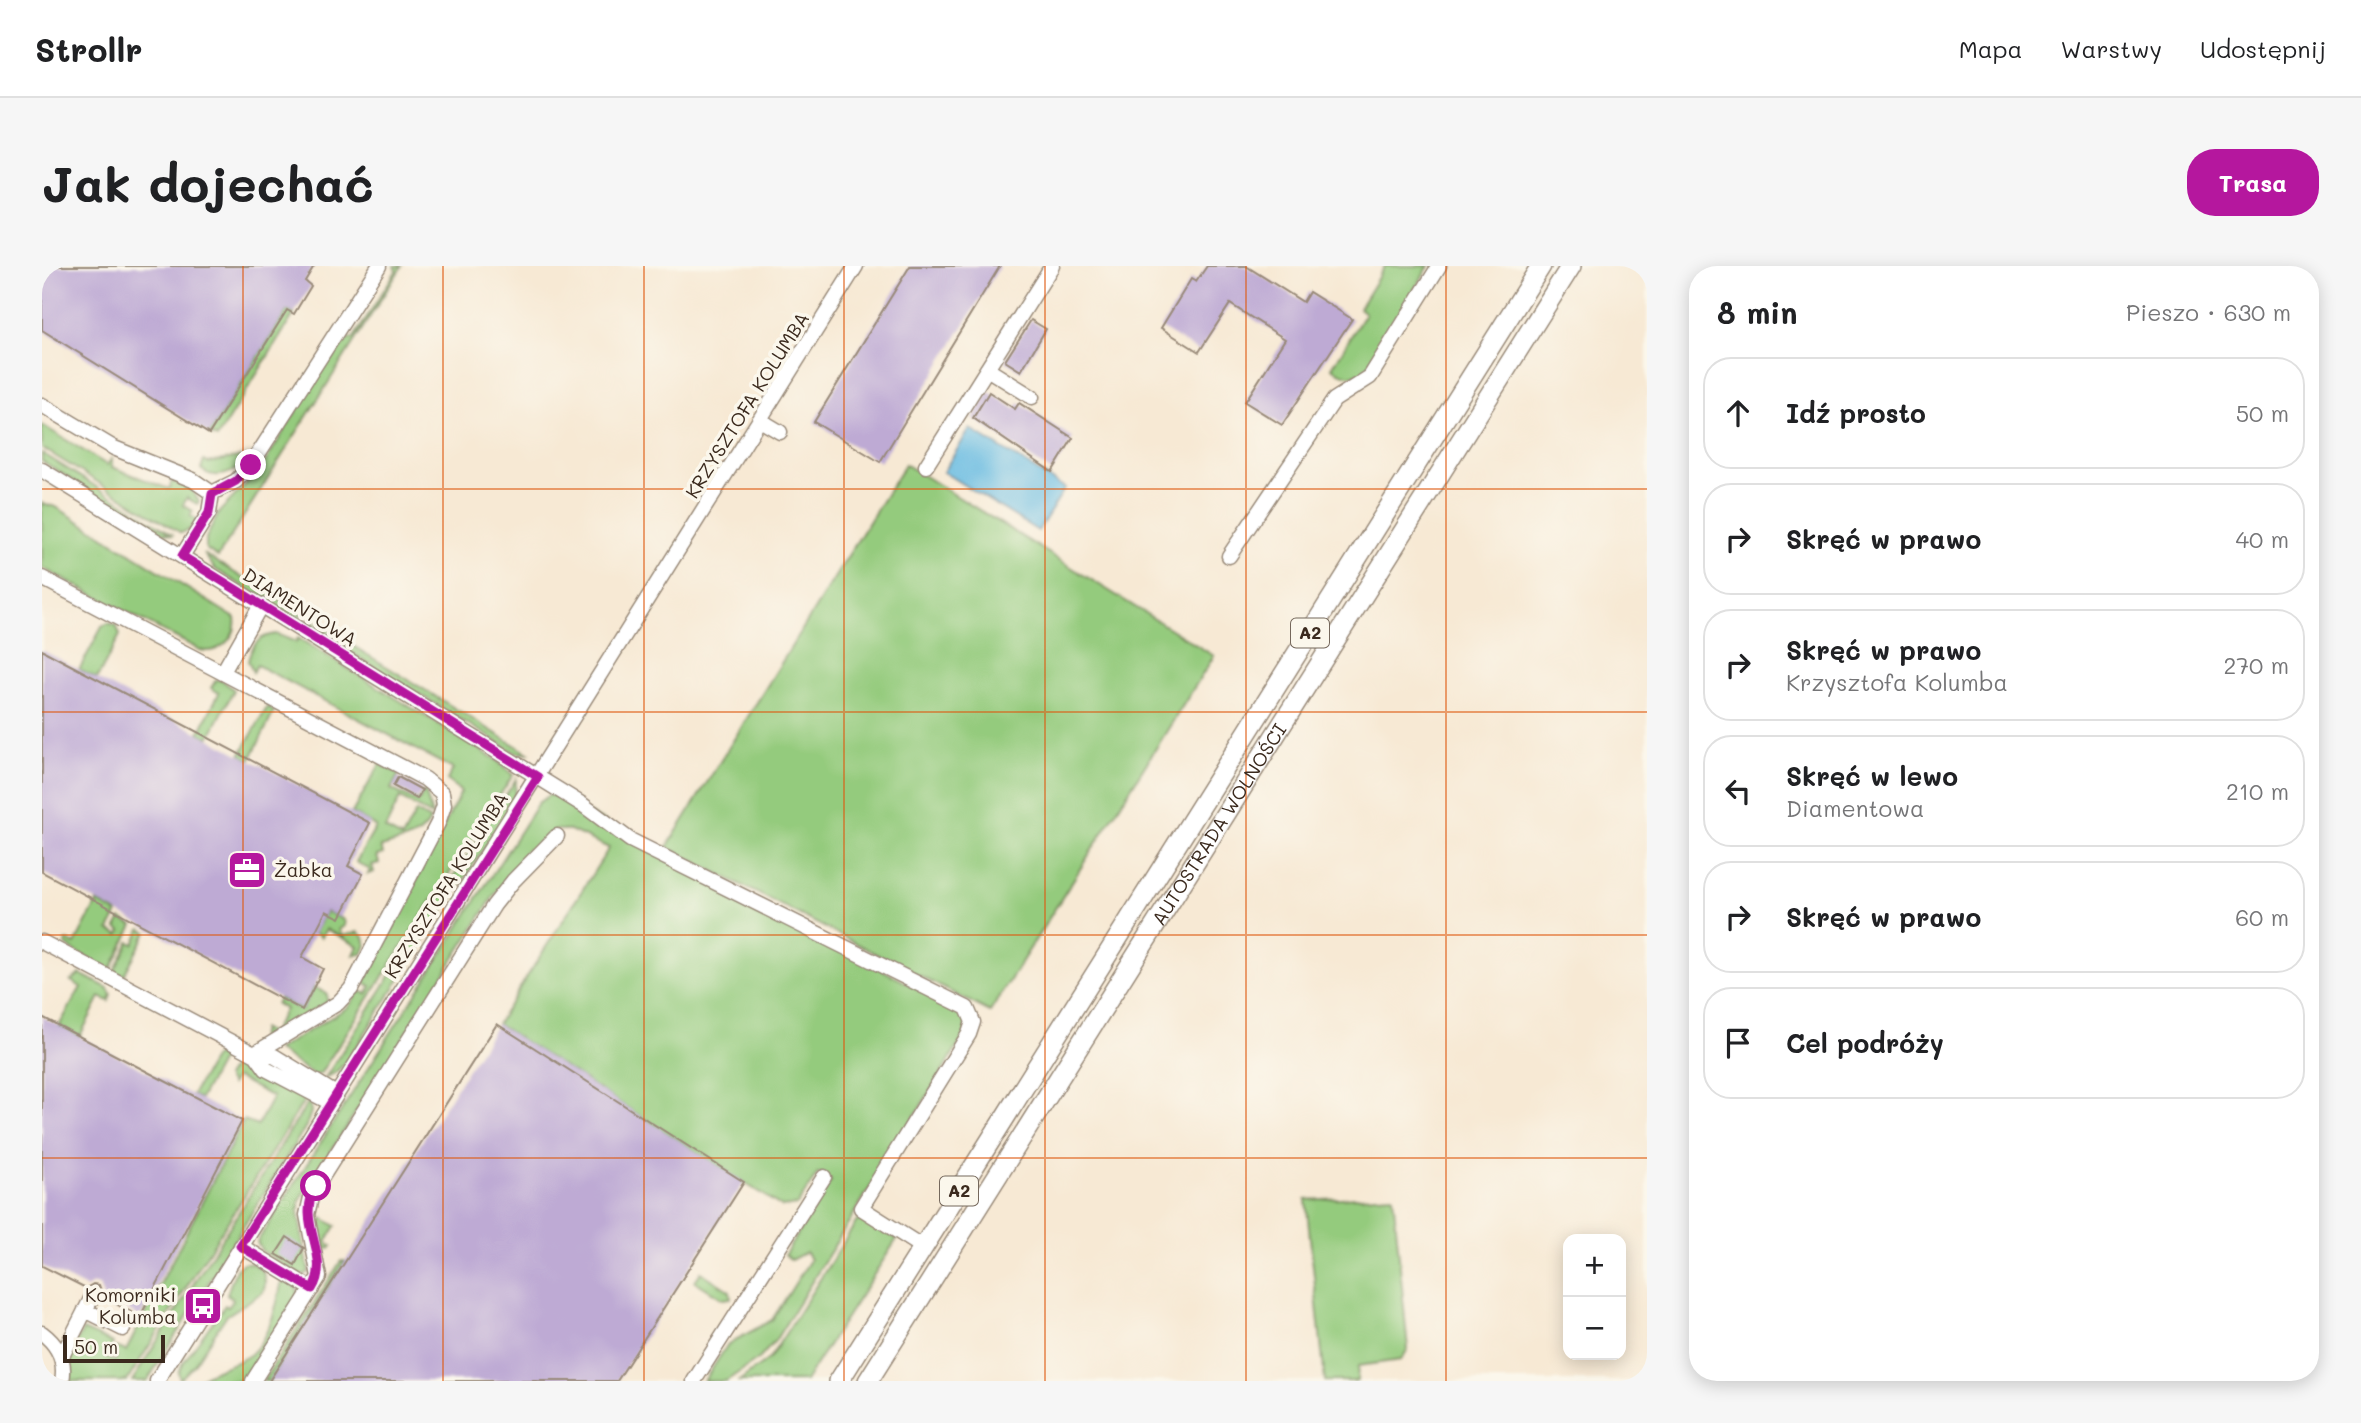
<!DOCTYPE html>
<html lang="pl">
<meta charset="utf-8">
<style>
body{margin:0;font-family:Mali,sans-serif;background:#f6f6f6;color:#202124}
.controls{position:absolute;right:21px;bottom:21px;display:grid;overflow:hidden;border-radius:14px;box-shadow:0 4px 18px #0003}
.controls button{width:63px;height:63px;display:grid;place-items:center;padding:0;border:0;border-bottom:2px solid #e0e0e0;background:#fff;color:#202124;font:35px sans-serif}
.scale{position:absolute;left:21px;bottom:18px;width:102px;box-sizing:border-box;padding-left:7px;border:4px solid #3b2a1e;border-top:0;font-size:19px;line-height:24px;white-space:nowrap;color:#3b2a1e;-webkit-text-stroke:5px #fbf7ec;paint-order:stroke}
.stop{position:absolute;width:21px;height:21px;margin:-16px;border:5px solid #b5179e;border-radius:50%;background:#fff}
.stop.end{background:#b5179e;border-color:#fff;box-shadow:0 2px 7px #0008}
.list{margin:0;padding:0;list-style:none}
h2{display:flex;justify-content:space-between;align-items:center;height:91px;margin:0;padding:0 28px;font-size:30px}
h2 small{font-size:23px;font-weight:400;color:#757577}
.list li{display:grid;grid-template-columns:46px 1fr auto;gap:21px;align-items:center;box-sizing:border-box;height:112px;margin:0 14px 14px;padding:0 14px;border:2px solid #e0e0e0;border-radius:28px}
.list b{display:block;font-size:26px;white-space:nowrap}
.list p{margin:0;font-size:23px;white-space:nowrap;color:#757577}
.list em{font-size:23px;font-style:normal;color:#757577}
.icon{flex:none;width:38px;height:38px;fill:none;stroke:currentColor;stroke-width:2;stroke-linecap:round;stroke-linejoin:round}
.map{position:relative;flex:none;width:1605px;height:1115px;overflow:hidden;border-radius:28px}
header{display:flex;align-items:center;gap:42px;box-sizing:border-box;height:98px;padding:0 35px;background:#fff;border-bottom:2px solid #e0e0e0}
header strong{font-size:33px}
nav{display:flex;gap:38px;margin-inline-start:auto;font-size:24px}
.intro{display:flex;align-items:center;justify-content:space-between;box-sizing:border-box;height:168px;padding:0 42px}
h1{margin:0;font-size:49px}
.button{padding:18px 32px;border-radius:28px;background:#b5179e;color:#fff;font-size:24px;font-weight:700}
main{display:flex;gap:42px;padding:0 42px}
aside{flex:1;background:#fff;border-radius:28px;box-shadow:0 4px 18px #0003}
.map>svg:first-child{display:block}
</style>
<header>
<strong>Strollr</strong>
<nav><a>Mapa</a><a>Warstwy</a><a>Udostępnij</a></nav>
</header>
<div class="intro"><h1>Jak dojechać</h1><a class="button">Trasa</a></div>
<main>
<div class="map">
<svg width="1605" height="1115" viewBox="0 0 1605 1115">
<rect width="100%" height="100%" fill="#fbf7ec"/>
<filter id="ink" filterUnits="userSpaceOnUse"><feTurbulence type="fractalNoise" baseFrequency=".0143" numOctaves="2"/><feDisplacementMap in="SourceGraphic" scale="14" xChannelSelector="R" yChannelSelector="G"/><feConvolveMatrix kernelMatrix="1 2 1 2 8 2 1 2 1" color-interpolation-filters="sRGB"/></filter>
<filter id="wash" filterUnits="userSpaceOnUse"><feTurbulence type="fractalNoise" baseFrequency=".00686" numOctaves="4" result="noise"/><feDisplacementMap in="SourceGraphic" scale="28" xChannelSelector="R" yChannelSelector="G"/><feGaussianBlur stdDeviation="1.57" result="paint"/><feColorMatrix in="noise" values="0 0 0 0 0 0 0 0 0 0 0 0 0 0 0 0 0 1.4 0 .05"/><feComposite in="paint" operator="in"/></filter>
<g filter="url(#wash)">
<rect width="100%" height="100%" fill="#f7e9d4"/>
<path fill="#94cb7d" stroke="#687a4e" stroke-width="2" d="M 352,0 L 360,0 L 176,291 L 164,283 L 164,272 L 178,245 L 219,203 L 282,100 L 307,72 L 311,73 L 354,5 Z
M 1343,0 L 1387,0 L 1325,102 C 1313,114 1303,110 1290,102 L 1323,47 L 1317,42 Z
M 245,44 L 252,48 L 175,172 L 167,168 Z
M 0,159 L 65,199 L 70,192 L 70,201 L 127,223 L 130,215 L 147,221 L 157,235 L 155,238 L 145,232 L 141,239 L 151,245 L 148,250 L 155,254 L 147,264 L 139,267 L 0,182 Z
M 0,187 L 132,269 L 113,265 L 0,195 Z
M 198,191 L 200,199 C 188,209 171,214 159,203 L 162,195 L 166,197 Z
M 863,198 L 1172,390 L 948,746 L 625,581 Z
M 0,237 L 14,241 L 193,352 C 196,371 177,389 158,384 L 0,302 Z
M 162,288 L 260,348 L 256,354 L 173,303 Z
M 267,353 L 486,487 L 474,487 L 264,359 Z
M 66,357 L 74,359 L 78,369 L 55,413 L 37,404 L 60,361 Z
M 234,368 L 254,376 L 256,372 L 453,493 L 471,509 L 278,808 L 272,809 L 235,784 L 306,741 L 318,725 L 325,728 L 329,720 L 322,717 L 419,526 L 405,514 L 411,503 L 215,399 L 211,406 L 206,395 C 210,378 217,370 234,368 Z
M 180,414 L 192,424 L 167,472 L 157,467 L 177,427 L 169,422 L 174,414 Z
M 226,440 L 232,446 L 208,494 L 198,489 Z
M 338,498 L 357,508 L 349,523 L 376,536 L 383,524 L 390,550 L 358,532 L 343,563 L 360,572 L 374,546 L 388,554 C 380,573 357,575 339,581 L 341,588 L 335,590 L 337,597 L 330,599 L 332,606 L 326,608 L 328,604 L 314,596 L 334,561 L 310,547 Z
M 474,513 L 473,531 L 464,548 L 305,795 L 293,807 L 283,812 Z
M 507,529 L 515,530 L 925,749 L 923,769 L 733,1075 L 718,1092 L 684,1115 L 662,1115 L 686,1078 L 730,1054 L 768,994 L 764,986 L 749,994 L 743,988 L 789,915 L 776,907 L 755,939 L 740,941 L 455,758 L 567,582 L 528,564 L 513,564 L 455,625 L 259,932 L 256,947 L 267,1006 L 260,1010 L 220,985 L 215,976 L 496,537 Z
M 55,636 L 76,647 L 67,664 L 77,669 L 79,665 L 74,662 L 79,653 L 91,659 L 68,705 L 23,679 L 24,674 L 33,678 Z
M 284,645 L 302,654 L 303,660 L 297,663 L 300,670 L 316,666 L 322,671 L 324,679 L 320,688 L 312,689 L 316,680 L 284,663 L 279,671 L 273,667 Z
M 99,663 L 105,666 L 82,709 L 72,706 L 87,676 L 92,678 Z
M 38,708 L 66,722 L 69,728 L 67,735 L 58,731 L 38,770 L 17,760 L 39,721 L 29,715 Z
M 272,721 L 285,728 L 285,736 L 230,769 L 218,772 L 220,763 L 230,767 L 243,743 L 234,738 L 237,732 L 260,744 Z
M 176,789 L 181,791 L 158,833 L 150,829 L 172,791 Z
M 195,794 L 264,832 L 85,1115 L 29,1115 L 29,1086 L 41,1064 L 71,1077 L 64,1092 L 73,1095 L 75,1091 L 70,1088 L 74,1081 L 84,1085 L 202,854 L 215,860 L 231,831 L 194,811 L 189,819 L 184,811 Z
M 267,835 L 269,846 L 264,860 L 105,1115 L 90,1115 Z
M 1351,929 L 1366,1083 L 1359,1094 L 1316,1100 L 1315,1115 L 1283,1115 L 1264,934 Z
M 281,952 L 294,960 L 284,976 L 290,980 L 286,983 L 279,979 L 275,959 Z
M 822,952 L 855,973 L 763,1115 L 697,1115 L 728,1092 L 815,955 Z
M 299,995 L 303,995 L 227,1115 L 221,1115 Z
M 201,997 C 218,995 227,1010 221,1026 L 184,1050 L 151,1100 L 138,1113 L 136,1106 L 140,1098 L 183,1039 L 186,1041 L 191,1033 L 185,1028 L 194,1003 Z
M 659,1006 L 688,1025 L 689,1032 L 681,1033 L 653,1015 Z
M 240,1013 L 255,1022 L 256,1030 L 203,1115 L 155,1115 C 171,1101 193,1100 209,1088 C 228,1071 236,1036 240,1013 Z"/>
<path fill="#65bae1" stroke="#507280" stroke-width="2" d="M 928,163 L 1023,222 L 996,265 L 901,206 Z"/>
<g id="blocks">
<path fill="#beaad4" d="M 0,0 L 272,0 L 263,15 L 269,20 L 252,48 L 245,44 L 167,168 L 0,64 Z
M 868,0 L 958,0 L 838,196 L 772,156 Z
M 1165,0 L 1204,0 L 1261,36 L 1267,26 L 1310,53 L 1240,159 L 1203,136 L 1243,73 L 1188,38 L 1157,86 L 1119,62 L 1149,13 L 1154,16 Z
M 989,54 L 1004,63 L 979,105 L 963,95 Z
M 947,126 L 973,143 L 977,137 L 1031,172 L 1010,206 L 931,152 Z
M 0,384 L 328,557 L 306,600 L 321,608 L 298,652 L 284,645 L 260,691 L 281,703 L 260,744 L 0,606 Z
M 356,511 L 380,524 L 375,533 L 351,520 Z
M 0,751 L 200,855 L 98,1051 L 61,1031 L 57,1019 L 51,1018 L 44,1022 L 0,1000 Z
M 455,758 L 702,916 L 575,1115 L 227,1115 Z
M 245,971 L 262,982 L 253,999 L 234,988 Z"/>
</g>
</g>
<g filter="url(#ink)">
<use href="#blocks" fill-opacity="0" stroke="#998a79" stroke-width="2"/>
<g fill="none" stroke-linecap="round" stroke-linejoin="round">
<g stroke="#998a79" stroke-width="17">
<path id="minor" d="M 945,103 L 990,131
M 0,139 L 72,182 L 151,214 L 170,227 L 167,247 L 140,290
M 718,154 L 738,166
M 884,200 L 1010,0
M 0,204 L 541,539 L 588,574 L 925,742 L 931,756 L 927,768 L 819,942 L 882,982
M 170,227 L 194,215 L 209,199 L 337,0
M 1187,290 L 1292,134 L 1328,111 L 1397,0
M 0,312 L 383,513 L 400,527 L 402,539 L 396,557 L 309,723 L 296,737 L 212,788
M 181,406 L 219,339
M 0,676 L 214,789 L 232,790 L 294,828
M 214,789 L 224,803 L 289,837
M 199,980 L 270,1023
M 43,1044 L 81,1063
M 0,1067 C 16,1079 24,1095 20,1115
M 19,1092 L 52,1027
M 115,1115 L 814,0
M 211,1115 L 277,1011 L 265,949 L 270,927 L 452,639 L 471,615 L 515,570
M 652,1115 L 782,911"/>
</g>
<g stroke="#998a79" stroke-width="22">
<g id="highway">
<path d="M 797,1115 L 1499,0"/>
<path id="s1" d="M 826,1115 L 1529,0"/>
</g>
</g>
<use href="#minor" stroke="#fff" stroke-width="14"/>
<use href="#highway" stroke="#fff" stroke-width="19"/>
</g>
</g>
<g fill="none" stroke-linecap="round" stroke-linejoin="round" filter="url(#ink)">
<path stroke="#b5179e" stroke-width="9" d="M 209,199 L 194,215 L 170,228 L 167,247 L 140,290 L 496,511 L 198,980 L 270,1023 C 291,990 252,957 274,920"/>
</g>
<path fill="none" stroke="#df570d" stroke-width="2" stroke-opacity="0.55" d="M 201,0 L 201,1115M 401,0 L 401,1115M 602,0 L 602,1115M 802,0 L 802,1115M 1003,0 L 1003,1115M 1204,0 L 1204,1115M 1404,0 L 1404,1115M 0,223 L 1605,223M 0,446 L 1605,446M 0,669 L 1605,669M 0,892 L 1605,892"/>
<defs>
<g id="office-square" transform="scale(2.0125)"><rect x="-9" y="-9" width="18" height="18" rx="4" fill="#b5179e" stroke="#fbf7ec"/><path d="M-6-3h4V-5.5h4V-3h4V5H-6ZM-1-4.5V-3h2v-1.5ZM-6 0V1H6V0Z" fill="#fff"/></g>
<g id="bus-square" transform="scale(2.0125)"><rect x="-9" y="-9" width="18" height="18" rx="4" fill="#b5179e" stroke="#fbf7ec"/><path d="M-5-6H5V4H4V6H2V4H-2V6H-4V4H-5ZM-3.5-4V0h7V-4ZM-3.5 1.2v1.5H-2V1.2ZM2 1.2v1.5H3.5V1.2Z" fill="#fff"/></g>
</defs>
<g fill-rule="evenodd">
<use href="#office-square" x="205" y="604"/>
<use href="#bus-square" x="161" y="1040"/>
</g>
<g text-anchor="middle" stroke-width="7" stroke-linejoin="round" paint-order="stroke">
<g fill="#fbf7ec" stroke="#75685c" stroke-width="2">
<rect x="1249" y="352.5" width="38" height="29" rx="5"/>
<rect x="898" y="910.5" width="38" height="29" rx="5"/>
</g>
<g font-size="18" font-weight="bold" fill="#3b2a1e">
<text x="1268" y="373">A2</text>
<text x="917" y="931">A2</text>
</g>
<g font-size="19" fill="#3b2a1e" stroke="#fbf7ec">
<text transform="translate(705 139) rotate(-58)" y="7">KRZYSZTOFA KOLUMBA</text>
<text transform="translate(258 341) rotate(32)" y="7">DIAMENTOWA</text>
<text dy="7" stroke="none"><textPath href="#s1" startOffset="658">AUTOSTRADA WOLNOŚCI</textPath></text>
<text transform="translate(404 619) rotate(-58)" y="7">KRZYSZTOFA KOLUMBA</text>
</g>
<g font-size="19" fill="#3b2a1e" stroke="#fbf7ec" text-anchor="start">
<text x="232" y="611">Żabka</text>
<text x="134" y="1036" text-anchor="end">Komorniki<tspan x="134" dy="22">Kolumba</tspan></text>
</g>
</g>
</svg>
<div class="controls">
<button>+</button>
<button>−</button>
</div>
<div class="scale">50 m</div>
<div class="stop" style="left:274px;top:920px"></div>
<div class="stop end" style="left:209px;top:199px"></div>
</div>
<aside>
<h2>8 min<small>Pieszo · 630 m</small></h2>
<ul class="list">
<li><svg class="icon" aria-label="ahead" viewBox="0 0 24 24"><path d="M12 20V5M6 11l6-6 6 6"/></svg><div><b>Idź prosto</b></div><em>50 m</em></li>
<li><svg class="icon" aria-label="right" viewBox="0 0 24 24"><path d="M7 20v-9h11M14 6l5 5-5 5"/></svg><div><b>Skręć w prawo</b></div><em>40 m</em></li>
<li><svg class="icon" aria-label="right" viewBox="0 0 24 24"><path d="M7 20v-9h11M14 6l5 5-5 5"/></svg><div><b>Skręć w prawo</b><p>Krzysztofa Kolumba</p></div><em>270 m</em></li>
<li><svg class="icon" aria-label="left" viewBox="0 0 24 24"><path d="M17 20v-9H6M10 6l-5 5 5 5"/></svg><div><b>Skręć w lewo</b><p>Diamentowa</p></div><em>210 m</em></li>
<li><svg class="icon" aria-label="right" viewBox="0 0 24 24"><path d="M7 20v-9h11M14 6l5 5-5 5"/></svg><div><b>Skręć w prawo</b></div><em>60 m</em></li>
<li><svg class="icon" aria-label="arrive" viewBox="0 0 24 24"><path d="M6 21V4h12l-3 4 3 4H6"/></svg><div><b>Cel podróży</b></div></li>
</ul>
</aside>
</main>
